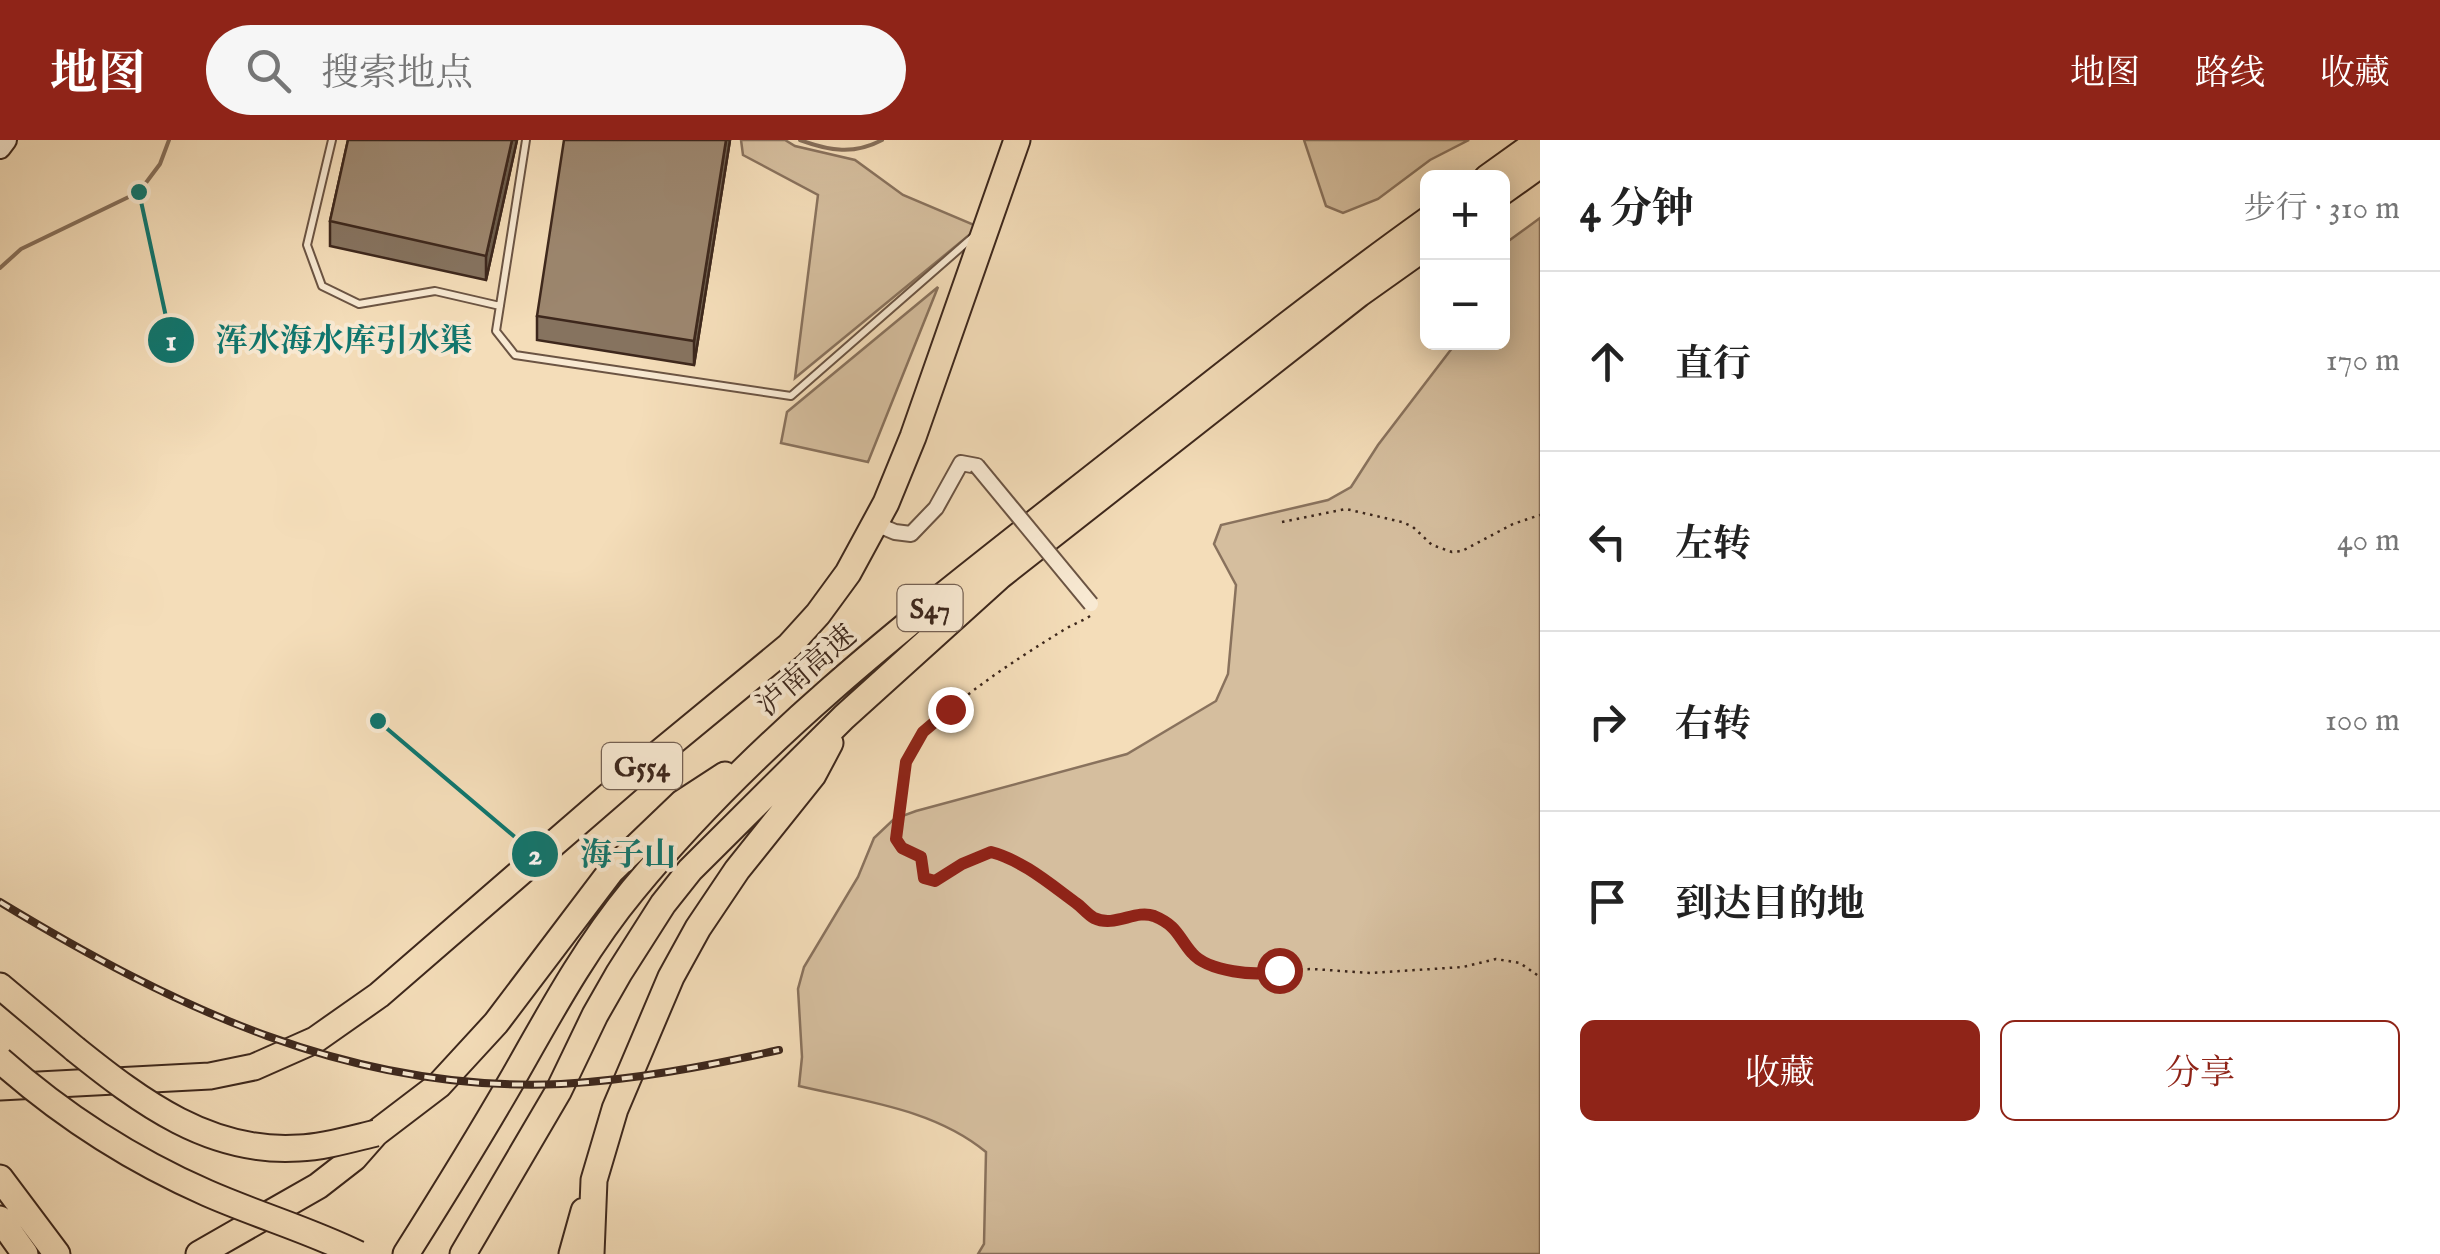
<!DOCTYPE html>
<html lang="zh">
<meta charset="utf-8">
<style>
body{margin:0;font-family:"IM FELL English","Noto Serif SC",serif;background:#f6f6f6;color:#222}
.controls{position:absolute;right:30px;top:30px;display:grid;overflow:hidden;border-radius:15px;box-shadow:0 5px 25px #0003}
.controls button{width:90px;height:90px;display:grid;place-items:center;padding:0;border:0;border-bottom:2px solid #e0e0e0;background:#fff;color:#222;font:50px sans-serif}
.stop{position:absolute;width:30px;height:30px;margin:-22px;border:8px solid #8f2418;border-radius:50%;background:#fff}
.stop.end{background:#8f2418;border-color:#fff;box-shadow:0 2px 10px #0008}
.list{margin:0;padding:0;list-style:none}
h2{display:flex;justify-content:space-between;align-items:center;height:130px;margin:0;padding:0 40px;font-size:42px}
h2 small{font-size:32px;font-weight:400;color:#767676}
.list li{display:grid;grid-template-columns:65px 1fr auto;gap:30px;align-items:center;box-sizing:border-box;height:180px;padding:0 40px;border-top:2px solid #e0e0e0}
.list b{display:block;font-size:38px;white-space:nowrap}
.list em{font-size:32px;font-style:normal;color:#767676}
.actions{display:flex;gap:20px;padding:30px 40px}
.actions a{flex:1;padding:22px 0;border:2px solid #8f2418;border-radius:15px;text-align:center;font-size:35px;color:#8f2418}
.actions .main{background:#8f2418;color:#fff}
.icon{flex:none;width:55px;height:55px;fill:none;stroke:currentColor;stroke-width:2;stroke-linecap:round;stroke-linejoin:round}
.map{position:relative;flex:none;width:1540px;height:1114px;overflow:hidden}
header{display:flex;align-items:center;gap:60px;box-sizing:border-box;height:140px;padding:0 50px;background:#8f2418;color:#fff}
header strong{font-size:48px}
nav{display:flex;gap:55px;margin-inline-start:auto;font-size:35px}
.search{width:700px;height:90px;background:#f6f6f6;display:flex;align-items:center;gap:25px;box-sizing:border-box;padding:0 35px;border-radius:55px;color:#767676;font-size:38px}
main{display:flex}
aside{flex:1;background:#fff}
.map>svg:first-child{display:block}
</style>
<header>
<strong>地图</strong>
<div class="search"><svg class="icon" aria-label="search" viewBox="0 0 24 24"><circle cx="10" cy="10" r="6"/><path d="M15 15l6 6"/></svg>搜索地点</div>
<nav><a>地图</a><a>路线</a><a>收藏</a></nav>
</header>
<main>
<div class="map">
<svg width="1540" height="1114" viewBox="0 0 1540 1114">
<rect width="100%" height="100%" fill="#f4ddb9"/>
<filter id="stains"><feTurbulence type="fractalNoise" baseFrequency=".002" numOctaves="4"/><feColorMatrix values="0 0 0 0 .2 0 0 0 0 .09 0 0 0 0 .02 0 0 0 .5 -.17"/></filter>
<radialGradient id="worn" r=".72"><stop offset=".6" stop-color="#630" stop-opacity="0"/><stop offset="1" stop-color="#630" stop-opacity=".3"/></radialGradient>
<path fill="#d5be9e" stroke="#89725d" stroke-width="2.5" d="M 741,0 L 785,0 L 795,6 L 855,20 L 903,55 L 979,87 L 795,238 L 818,55 L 743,15 Z
M 1304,0 L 1469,0 L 1430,20 L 1378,59 L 1343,73 L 1326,66 Z
M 1540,78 L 1540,1114 L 978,1114 L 984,1104 L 986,1012 C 934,969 863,961 799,946 L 802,917 L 798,849 L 804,827 L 858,737 L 874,698 L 894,679 L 916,671 L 1127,614 L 1216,561 L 1228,534 L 1236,445 L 1214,404 L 1221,385 L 1328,360 L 1351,347 L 1378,305 L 1456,203 L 1502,202 L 1503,105 Z
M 938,147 L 868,322 L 781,303 L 787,272 Z"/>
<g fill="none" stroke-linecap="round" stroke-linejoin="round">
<path stroke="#866f5a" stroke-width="4" d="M 800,0 C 830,11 854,15 882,0
M 0,128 L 21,109 L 139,52 L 160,24 L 169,0"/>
<g stroke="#6b5443" stroke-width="10">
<path id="lane" d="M 332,0 L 307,105 L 322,146 L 359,164 L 435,151 L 500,166
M 526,0 L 496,191 L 515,215 L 791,256 L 974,96"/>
</g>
<g stroke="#6b5443" stroke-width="18">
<path id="street" d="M 876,384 L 895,392 L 911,394 L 936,368 L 961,323 L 977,326"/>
</g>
<g stroke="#3d271c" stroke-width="24">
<path id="secondary" d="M 0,8 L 6,0"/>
</g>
<g stroke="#3d271c" stroke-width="29">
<path id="highway" d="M 1487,38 L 1540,0
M 1502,52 L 1540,25
M 0,846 L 75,909
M 0,947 L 210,936 L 254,927 L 315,900 L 379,855 L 641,628 L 789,506 L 818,474 L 848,433 L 886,363 L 913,297 L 1017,0
M 0,1038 L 57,1114
M 0,1079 L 25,1114
M 199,1114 L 318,1046 L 354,1018 L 376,993 L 439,945 L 496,883 L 611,731 L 682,663 L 725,635
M 406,1114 C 442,1057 478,999 512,940 C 549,875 585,808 633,750 C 758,598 915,477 1069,356 C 1188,263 1305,168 1428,80
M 463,1114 L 558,952 L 595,875 L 619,833 L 663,764 L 690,730 L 844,577 L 1000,436 L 1359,154 L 1428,105
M 572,1114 L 584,1071
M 591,1114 L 594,1040 L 615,969 L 671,837 L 698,788 L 737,730 L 813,635 L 830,603"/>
</g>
<path stroke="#3d271c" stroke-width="2.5" stroke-dasharray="2.5 5" stroke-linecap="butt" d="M 1282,382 L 1346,369 L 1402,382 L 1413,387 L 1432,405 L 1452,412 L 1462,411 L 1513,384 L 1540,375
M 1090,476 C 1081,482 1071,485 1062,491 C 1017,519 927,575 906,621 L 896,699 L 902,707 L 921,717 L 924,738 L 935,741 L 981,714 L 991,712 L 1002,715 L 1030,729 L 1094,778 L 1120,781 L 1141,774 L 1152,775 L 1181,794 L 1192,813 L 1234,831 L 1268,834 L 1279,830 L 1313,829 L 1370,833 L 1463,827 L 1496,819 L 1520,823 L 1540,837"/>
<use href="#lane" stroke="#f8e9d2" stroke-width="6"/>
<use href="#street" stroke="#f8e9d2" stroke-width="14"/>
<use href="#secondary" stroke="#f8e9d2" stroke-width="20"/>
<use href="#highway" stroke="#f4ddb9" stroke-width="25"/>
<g stroke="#3d271c" stroke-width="8">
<path id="rail" d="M 0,762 C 175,868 352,953 561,944 C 635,940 707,926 779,910"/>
</g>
<use href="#rail" stroke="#f8e9d2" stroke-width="4" stroke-dasharray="11" stroke-linecap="butt"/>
<g stroke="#6b5443" stroke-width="18" stroke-linecap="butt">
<path id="street-bridge" d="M 977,326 L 1091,464"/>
</g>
<g stroke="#3d271c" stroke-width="29" stroke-linecap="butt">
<path id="highway-bridge" d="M 75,909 C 141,962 210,1014 299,1008 C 324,1007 351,999 376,993
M 0,920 C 62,975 132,1020 207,1053 C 257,1075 309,1090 358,1114"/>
</g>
<use href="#street-bridge" stroke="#f8e9d2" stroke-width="14"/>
<use href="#highway-bridge" stroke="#f4ddb9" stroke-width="25"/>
</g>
<path fill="#86735f" stroke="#3d271c" stroke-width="2.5" d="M 348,0 L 517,0 L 486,140 L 330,106 L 330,81 Z
M 730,0 L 694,225 L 537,200 L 537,176 Z"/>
<path fill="#6d5e4d" stroke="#3d271c" stroke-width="2.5" d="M 512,0 L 517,0 L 486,140 L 486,116 Z
M 726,0 L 730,0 L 694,225 L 694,201 Z"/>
<path fill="#9c866e" stroke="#3d271c" stroke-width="2.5" d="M 348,0 L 512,0 L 486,116 L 330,81 Z
M 564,0 L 726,0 L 694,201 L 537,176 Z"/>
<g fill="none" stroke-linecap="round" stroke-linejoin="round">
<path stroke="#8f2418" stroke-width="12" d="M 950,569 L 923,592 L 906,622 L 896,699 L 902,708 L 921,717 L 924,738 L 935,741 L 962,724 L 991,712 C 1022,720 1050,744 1076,763 C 1082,767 1087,774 1094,778 C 1115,788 1135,769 1154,776 C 1178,786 1178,797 1192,813 C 1207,831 1258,838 1279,830"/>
</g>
<g text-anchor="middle" stroke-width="8" stroke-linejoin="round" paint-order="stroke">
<g fill="#f8e9d2" stroke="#756153" stroke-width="2.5">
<rect x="897.5" y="445" width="65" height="46" rx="8"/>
<rect x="602" y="603" width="80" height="46" rx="8"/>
</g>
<g font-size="28" font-weight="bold" fill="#3d271c">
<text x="930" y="478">S47</text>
<text x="642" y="636">G554</text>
</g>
<g font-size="30" fill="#3d271c" stroke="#f8e9d2">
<text transform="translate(806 530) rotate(-41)" y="10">泸南高速</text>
</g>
</g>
<path fill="none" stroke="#0f766e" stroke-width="4" d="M139 52L171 200M378 581L535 714"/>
<g fill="#0f766e" stroke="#f8e9d2" stroke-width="4">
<circle cx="139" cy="52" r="10"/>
<circle cx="378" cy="581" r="10"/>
<circle cx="171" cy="200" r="25"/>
<circle cx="535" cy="714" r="25"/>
</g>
<g font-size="30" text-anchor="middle" font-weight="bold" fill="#fff">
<text x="171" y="210">1</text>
<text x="535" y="724">2</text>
</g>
<g font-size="32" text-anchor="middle" font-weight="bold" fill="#0f766e" stroke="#f8e9d2" stroke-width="8" stroke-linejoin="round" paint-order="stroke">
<text x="344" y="211">浑水海水库引水渠</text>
<text x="628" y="725">海子山</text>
</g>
<rect width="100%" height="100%" filter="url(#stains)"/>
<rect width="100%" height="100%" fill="url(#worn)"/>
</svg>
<div class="controls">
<button>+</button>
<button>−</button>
</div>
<div class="stop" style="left:1279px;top:830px"></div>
<div class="stop end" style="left:950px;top:569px"></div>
</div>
<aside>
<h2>4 分钟<small>步行 · 310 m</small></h2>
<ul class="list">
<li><svg class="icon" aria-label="ahead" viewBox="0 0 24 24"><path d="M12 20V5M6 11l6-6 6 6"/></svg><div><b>直行</b></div><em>170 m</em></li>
<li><svg class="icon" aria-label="left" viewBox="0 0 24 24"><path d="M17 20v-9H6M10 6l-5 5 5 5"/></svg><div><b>左转</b></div><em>40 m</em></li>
<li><svg class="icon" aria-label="right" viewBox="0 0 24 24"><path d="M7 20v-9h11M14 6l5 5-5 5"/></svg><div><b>右转</b></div><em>100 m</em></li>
<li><svg class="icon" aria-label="arrive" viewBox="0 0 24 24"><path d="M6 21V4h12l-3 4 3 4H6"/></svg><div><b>到达目的地</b></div></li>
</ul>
<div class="actions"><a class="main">收藏</a><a>分享</a></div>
</aside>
</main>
